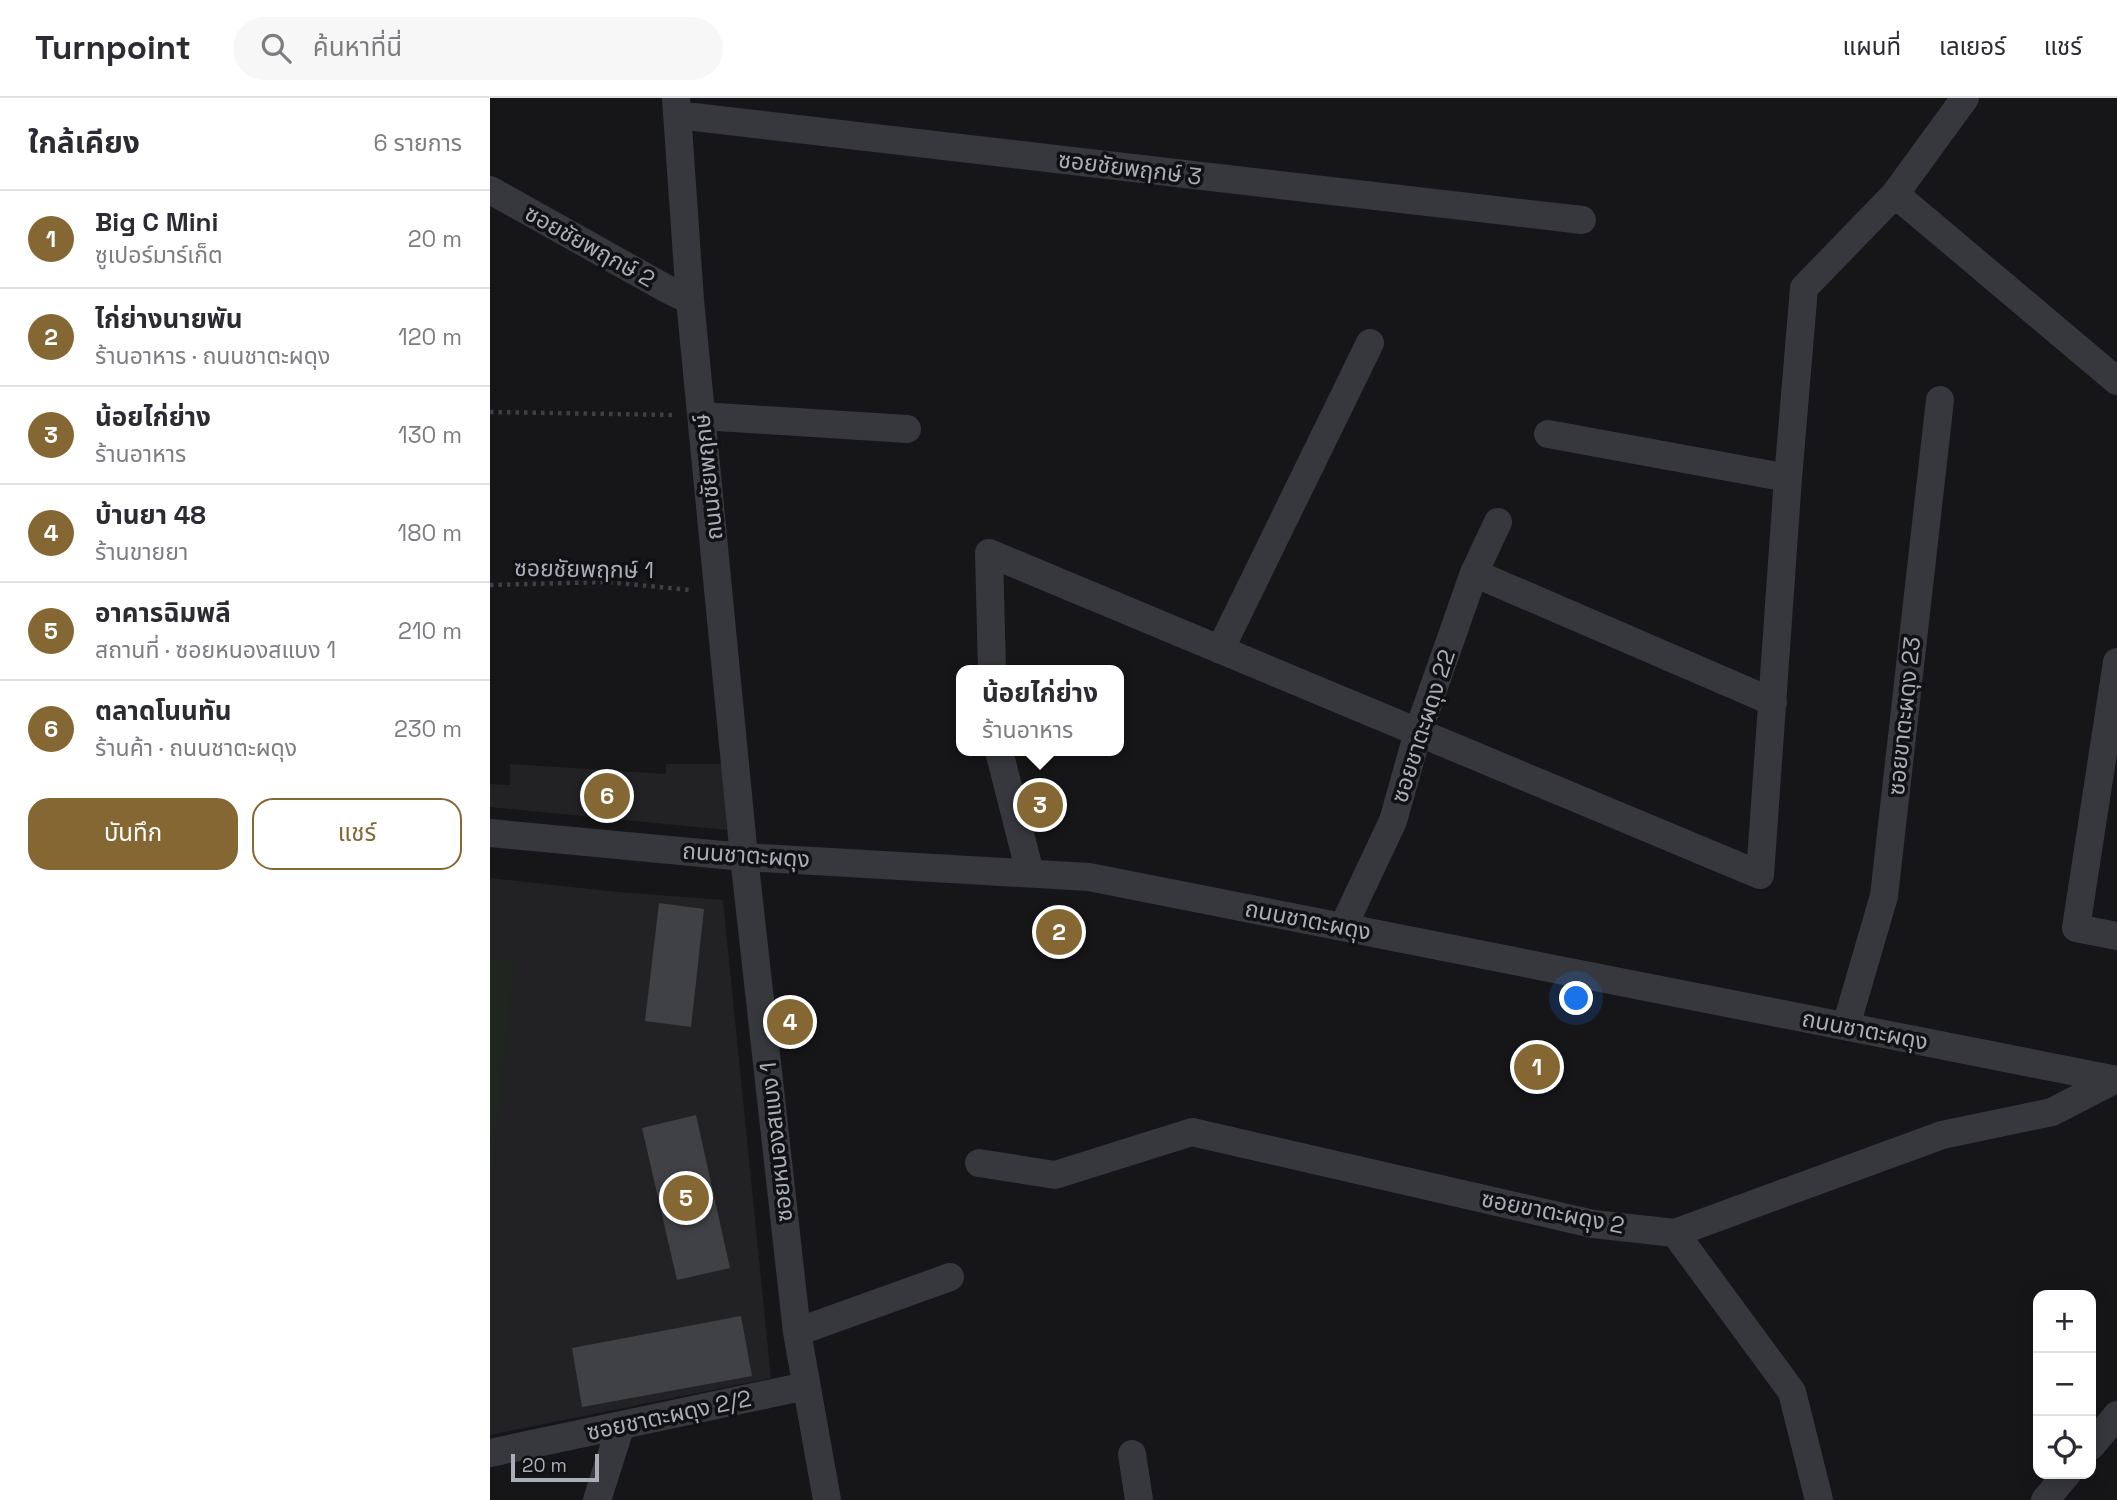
<!DOCTYPE html>
<html lang="th">
<meta charset="utf-8">
<style>
body{margin:0;font-family:"Space Grotesk","Noto Sans Thai",sans-serif;background:#f7f7f7;color:#2b2b33}
.controls{position:absolute;right:21px;bottom:21px;display:grid;overflow:hidden;border-radius:14px;box-shadow:0 4px 18px #0003}
.controls button{width:63px;height:63px;display:grid;place-items:center;padding:0;border:0;border-bottom:2px solid #e1e1e2;background:#fff;color:#2b2b33;font:35px sans-serif}
.scale{position:absolute;left:21px;bottom:18px;width:88px;box-sizing:border-box;padding-left:7px;border:4px solid #a8adb8;border-top:0;font-size:19px;line-height:24px;white-space:nowrap;color:#a8adb8;-webkit-text-stroke:5px #111113;paint-order:stroke}
.you{position:absolute;left:1087px;top:901px;width:24px;height:24px;margin:-18px;border:5px solid #fff;border-radius:50%;background:#1a73e8;box-shadow:0 0 0 10px #1a73e833}
.badge{display:grid;place-items:center;width:46px;height:46px;border-radius:50%;background:#856733;color:#fff;font-size:23px;font-weight:700}
.pin{position:absolute;translate:-50% -50%;border:4px solid #fff;box-shadow:0 2px 7px #0006}
.popup{position:absolute;left:466px;top:567px;width:168px;height:91px;box-sizing:border-box;display:grid;place-content:center;border-radius:14px;background:#fff;filter:drop-shadow(0 2px 5px #0005);font-size:23px;white-space:nowrap;color:#7c7c81}
.popup b{font-size:26px;color:#2b2b33}
.popup::after{content:'';position:absolute;left:50%;top:100%;margin-left:-14px;border:14px solid transparent;border-top-color:#fff}
.list{margin:0;padding:0;list-style:none}
h2{display:flex;justify-content:space-between;align-items:center;height:91px;margin:0;padding:0 28px;font-size:30px}
h2 small{font-size:23px;font-weight:400;color:#7c7c81}
.list li{display:grid;grid-template-columns:46px 1fr auto;gap:21px;align-items:center;box-sizing:border-box;height:98px;padding:0 28px;border-top:2px solid #e1e1e2}
.list b{display:block;font-size:26px;white-space:nowrap}
.list p{margin:0;font-size:23px;white-space:nowrap;color:#7c7c81}
.list em{font-size:23px;font-style:normal;color:#7c7c81}
.actions{display:flex;gap:14px;padding:21px 28px}
.actions a{flex:1;padding:16px 0;border:2px solid #856733;border-radius:21px;text-align:center;font-size:24px;color:#856733}
.actions .main{background:#856733;color:#fff}
.icon{flex:none;width:38px;height:38px;fill:none;stroke:currentColor;stroke-width:2;stroke-linecap:round;stroke-linejoin:round}
.map{position:relative;flex:none;width:1627px;height:1402px;overflow:hidden}
header{display:flex;align-items:center;gap:42px;box-sizing:border-box;height:98px;padding:0 35px;background:#fff;border-bottom:2px solid #e1e1e2}
header strong{font-size:33px}
nav{display:flex;gap:38px;margin-inline-start:auto;font-size:24px}
.search{width:490px;height:63px;background:#f7f7f7;display:flex;align-items:center;gap:18px;box-sizing:border-box;padding:0 24px;border-radius:38px;color:#7c7c81;font-size:26px}
main{display:flex}
aside{flex:1;background:#fff}
.map>svg:first-child{display:block}
</style>
<header>
<strong>Turnpoint</strong>
<div class="search"><svg class="icon" aria-label="search" viewBox="0 0 24 24"><circle cx="10" cy="10" r="6"/><path d="M15 15l6 6"/></svg>ค้นหาที่นี่</div>
<nav><a>แผนที่</a><a>เลเยอร์</a><a>แชร์</a></nav>
</header>
<main>
<aside>
<h2>ใกล้เคียง<small>6 รายการ</small></h2>
<ul class="list">
<li><span class="badge">1</span><div><b>Big C Mini</b><p>ซูเปอร์มาร์เก็ต</p></div><em>20 m</em></li>
<li><span class="badge">2</span><div><b>ไก่ย่างนายพัน</b><p>ร้านอาหาร · ถนนชาตะผดุง</p></div><em>120 m</em></li>
<li><span class="badge">3</span><div><b>น้อยไก่ย่าง</b><p>ร้านอาหาร</p></div><em>130 m</em></li>
<li><span class="badge">4</span><div><b>บ้านยา 48</b><p>ร้านขายยา</p></div><em>180 m</em></li>
<li><span class="badge">5</span><div><b>อาคารฉิมพลี</b><p>สถานที่ · ซอยหนองสแบง 1</p></div><em>210 m</em></li>
<li><span class="badge">6</span><div><b>ตลาดโนนทัน</b><p>ร้านค้า · ถนนชาตะผดุง</p></div><em>230 m</em></li>
</ul>
<div class="actions"><a class="main">บันทึก</a><a>แชร์</a></div>
</aside>
<div class="map">
<svg width="1627" height="1402" viewBox="0 0 1627 1402">
<rect width="100%" height="100%" fill="#161618"/>
<path fill="#222225" d="M 20,666 L 176,676 L 176,666 L 232,666 L 237,732 L 0,709 L 0,686 L 20,687 Z
M 0,780 L 128,794 L 233,802 L 281,1280 L 0,1337 Z"/>
<path fill="#1e261f" d="M 0,860 L 25,862 L 0,1089 Z"/>
<path fill="#404145" d="M 169,805 L 214,811 L 201,929 L 155,923 Z
M 206,1017 L 240,1170 L 187,1182 L 152,1030 Z
M 251,1218 L 262,1278 L 92,1309 L 82,1250 Z"/>
<g fill="none" stroke-linecap="round" stroke-linejoin="round">
<path stroke="#3d3f44" stroke-width="4.5" stroke-dasharray="3.5 5" stroke-linecap="butt" d="M 0,314 L 183,317
M 0,487 L 118,484 L 200,492"/>
<path stroke="#37383d" stroke-width="28" d="M 186,0 L 200,202 L 254,759 L 307,1234 L 337,1402
M 187,17 L 1092,122
M 0,92 L 177,191 L 200,202
M 1405,96 L 1627,283
M 212,318 L 417,331
M 1058,336 L 1298,380
M 984,475 L 1283,604
M 730,552 L 880,245
M 1627,564 L 1586,830 L 1627,838
M 502,572 L 499,455 L 1270,777 L 1298,380 L 1314,190 L 1405,96 L 1475,0
M 509,653 L 540,775
M 0,735 L 254,759 L 599,779 L 1627,982
M 853,829 L 903,723 L 928,634 L 984,475 L 1008,424
M 1356,928 L 1394,798 L 1450,302
M 489,1065 L 565,1077 L 702,1034 L 1103,1126 L 1185,1135 L 1452,1037 L 1562,1014 L 1624,982
M 1185,1135 L 1302,1294 L 1329,1402
M 307,1234 L 460,1179
M 1601,1348 L 1627,1317
M 0,1355 L 316,1288
M 642,1356 L 649,1402
M 107,1402 L 131,1327
M 1555,1402 L 1577,1376"/>
</g>
<g text-anchor="middle" stroke-width="7" stroke-linejoin="round" paint-order="stroke">
<g font-size="23" fill="#a8adb8" stroke="#111113">
<text transform="translate(640 70) rotate(7)" y="8">ซอยชัยพฤกษ์ 3</text>
<text transform="translate(100 148) rotate(29)" y="8">ซอยชัยพฤกษ์ 2</text>
<text transform="translate(218 379) rotate(-96)" y="8">ถนนชัยพฤกษ์</text>
<text transform="translate(94 471) rotate(1)" y="8">ซอยชัยพฤกษ์ 1</text>
<text transform="translate(1414 618) rotate(-84)" y="8">ซอยขาตะผดุง 23</text>
<text transform="translate(933 628) rotate(-72)" y="8">ซอยชาตะผดุง 22</text>
<text transform="translate(256 757) rotate(4)" y="8">ถนนชาตะผดุง</text>
<text transform="translate(818 822) rotate(11)" y="8">ถนนชาตะผดุง</text>
<text transform="translate(1375 932) rotate(11)" y="8">ถนนชาตะผดุง</text>
<text transform="translate(286 1044) rotate(-96)" y="8">ซอยหนองสแบง 1</text>
<text transform="translate(1063 1114) rotate(11)" y="8">ซอยขาตะผดุง 2</text>
<text transform="translate(179 1317) rotate(-12)" y="8">ซอยชาตะผดุง 2/2</text>
</g>
</g>
</svg>
<div class="controls">
<button>+</button>
<button>−</button>
<button><svg class="icon" aria-label="locate" viewBox="0 0 24 24"><circle cx="12" cy="12" r="6"/><path d="M12 2v4M12 18v4M2 12h4M18 12h4"/></svg></button>
</div>
<div class="scale">20 m</div>
<div class="you"></div>
<div class="pin badge" style="left:1047px;top:969px">1</div>
<div class="pin badge" style="left:569px;top:834px">2</div>
<div class="pin badge" style="left:550px;top:707px">3</div>
<div class="popup"><b>น้อยไก่ย่าง</b>ร้านอาหาร</div>
<div class="pin badge" style="left:300px;top:924px">4</div>
<div class="pin badge" style="left:196px;top:1100px">5</div>
<div class="pin badge" style="left:117px;top:698px">6</div>
</div>
</main>
